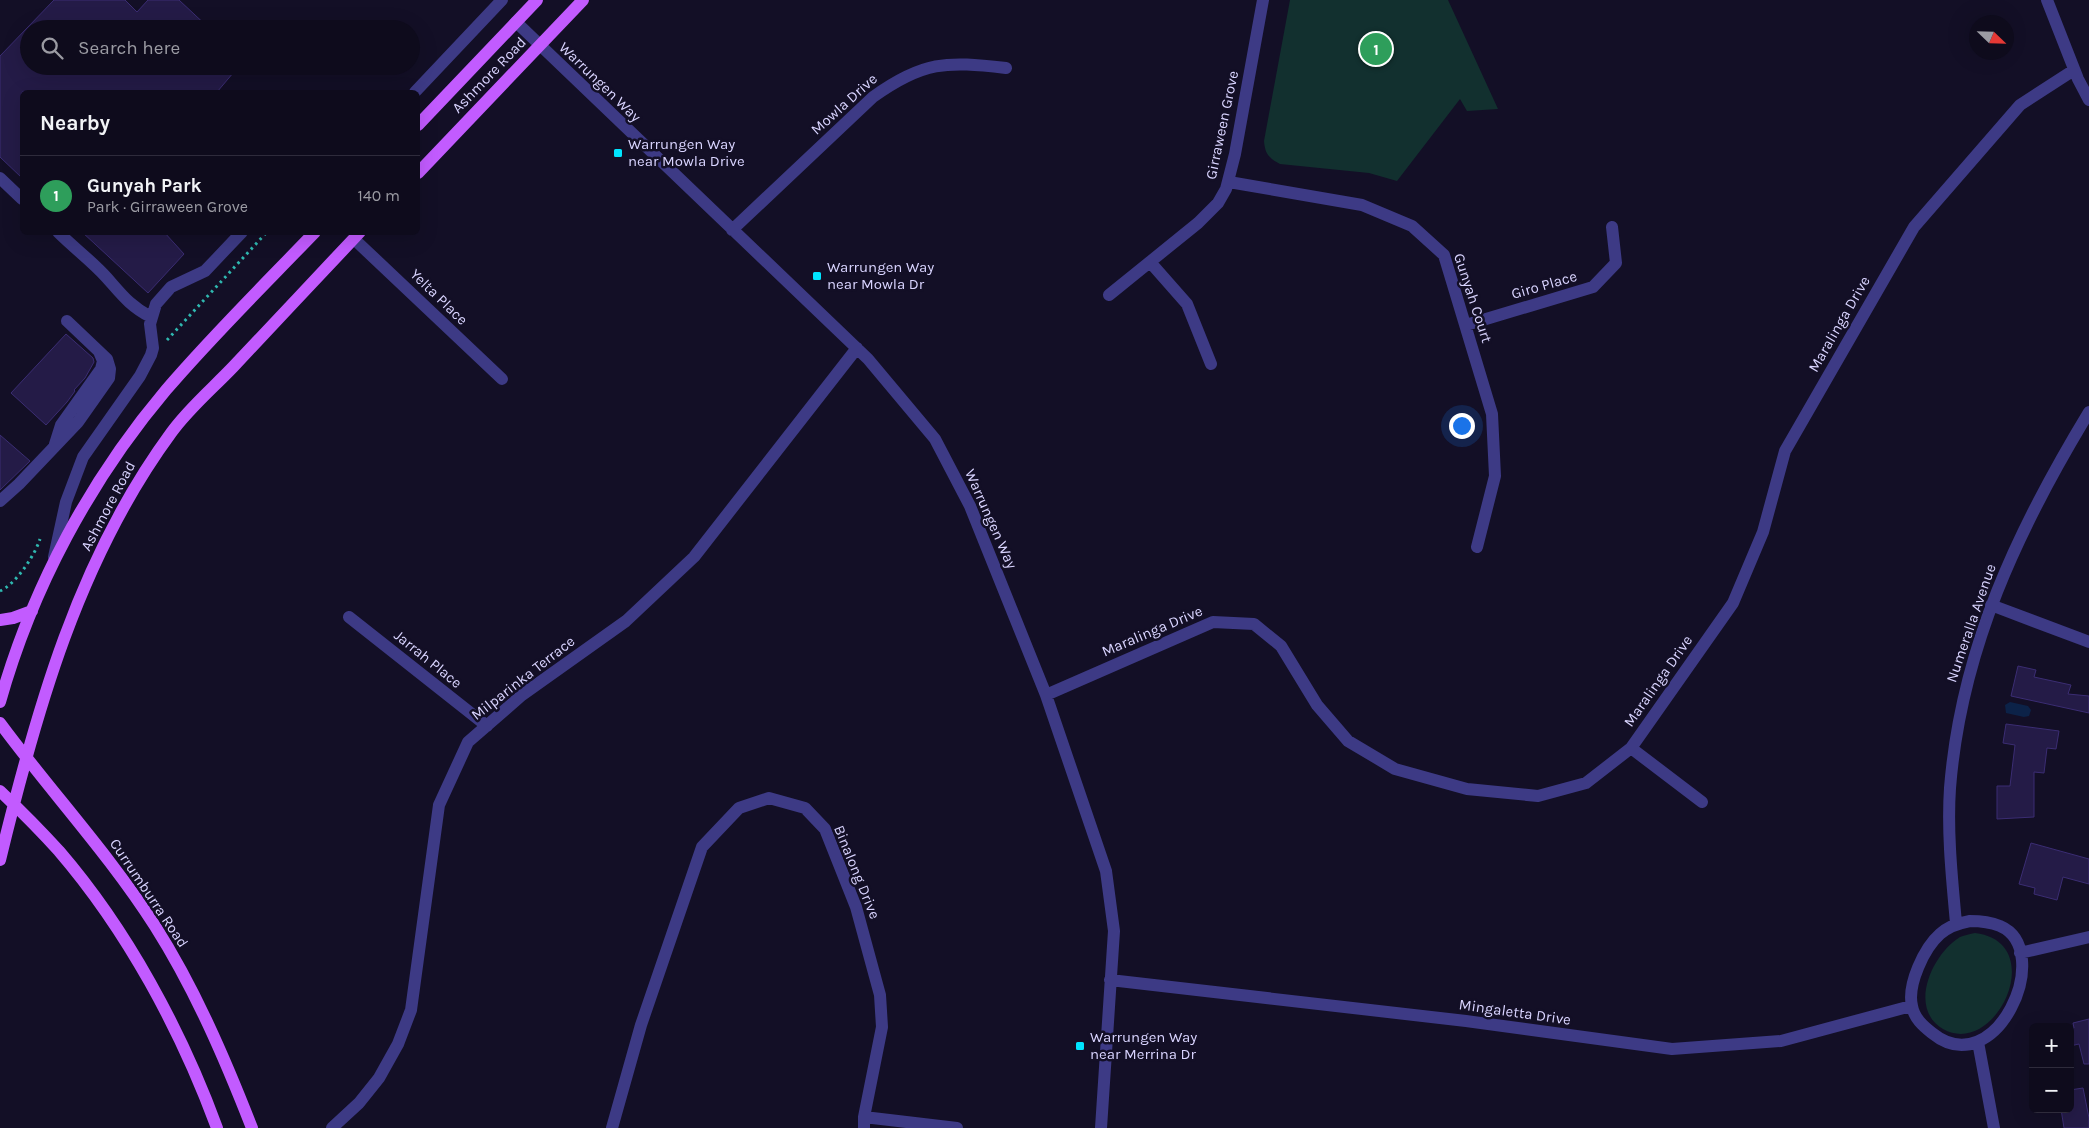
<!DOCTYPE html>
<meta charset="utf-8">
<style>
body{margin:0;font-family:Karla,sans-serif;background:#1c1929;color:#f1f3f6}
.controls{position:absolute;right:15px;bottom:15px;display:grid;overflow:hidden;border-radius:8px;box-shadow:0 5px 20px #0002}
.controls button{width:45px;height:45px;display:grid;place-items:center;padding:0;border:0;border-bottom:1px solid #2e2b3b;background:#0e0b1c;color:#f1f3f6;font:25px sans-serif}
.compass{position:absolute;left:1969px;top:15px;width:45px;height:45px;border-radius:50%;background:#0e0b1c;box-shadow:0 5px 20px #0002;rotate:113deg}
.you{position:absolute;left:1461px;top:425px;width:18px;height:18px;margin:-12px;border:4px solid #fff;border-radius:50%;background:#1a73e8;box-shadow:0 0 0 8px #1a73e833}
.badge{display:grid;place-items:center;width:32px;height:32px;border-radius:50%;background:#1a73e8;color:#fff;font-size:16px;font-weight:700}
.pin{position:absolute;translate:-50% -50%;border:2px solid #fff;box-shadow:0 1px 5px #0006}
.list{margin:0;padding:0;list-style:none}
h2{display:flex;justify-content:space-between;align-items:center;height:65px;margin:0;padding:0 20px;font-size:21px}
h2 small{font-size:16px;font-weight:400;color:#9b9ba3}
.list li{display:grid;grid-template-columns:32px 1fr auto;gap:15px;align-items:center;box-sizing:border-box;height:80px;padding:0 20px;border-top:1px solid #2e2b3b}
.list b{display:block;font-size:19px;white-space:nowrap}
.list p{margin:0;font-size:16px;white-space:nowrap;color:#9b9ba3}
.list em{font-size:16px;font-style:normal;color:#9b9ba3}
.icon{flex:none;width:28px;height:28px;fill:none;stroke:currentColor;stroke-width:2;stroke-linecap:round;stroke-linejoin:round}
.map{position:relative;flex:none;width:2089px;height:1128px;overflow:hidden}
.search{position:absolute;background:#0e0b1c;box-shadow:0 5px 20px #0002;left:20px;top:20px;width:400px;height:55px;display:flex;align-items:center;gap:12px;box-sizing:border-box;padding:0 18px;border-radius:28px;color:#9b9ba3;font-size:19px}
.panel{position:absolute;background:#0e0b1c;box-shadow:0 5px 20px #0002;left:20px;top:90px;width:400px;height:145px;border-radius:8px}
.map>svg:first-child{display:block}
</style>
<div class="map">
<svg width="2089" height="1128" viewBox="0 0 2089 1128">
<rect width="100%" height="100%" fill="#130f26"/>
<path fill="#12302f" d="M 1290,0 L 1448,0 L 1498,109 L 1467,111 L 1460,99 L 1397,181 L 1369,173 L 1280,164 C 1269,158 1265,154 1264,141 Z
M 1975,933 C 2050,942 1996,1059 1943,1029 C 1907,1008 1933,953 1960,937 C 1965,935 1970,934 1975,933 Z"/>
<path fill="#0c2248" d="M 2010,702 L 2028,706 L 2031,710 L 2029,716 L 2024,717 L 2006,713 L 2005,705 Z"/>
<path fill="#241b47" stroke="#3b2d73" d="M 54,0 L 125,0 L 137,12 L 148,0 L 179,0 L 210,29 L 29,29 L 29,66 L 239,66 L 217,92 L 22,92 L 22,178 L 0,157 L 0,56 Z
M 82,232 L 164,232 L 184,254 L 148,293 Z
M 66,334 L 93,358 L 94,362 L 85,378 L 74,390 L 75,391 L 67,402 L 46,425 L 11,393 Z
M 0,435 L 30,461 L 0,490 Z
M 2018,666 L 2036,670 L 2034,677 L 2071,685 L 2068,694 L 2089,696 L 2089,713 L 2011,696 Z
M 2006,724 L 2059,731 L 2056,749 L 2047,748 L 2044,773 L 2034,772 L 2034,817 L 1997,819 L 1997,786 L 2010,786 L 2015,745 L 2003,743 Z
M 2031,843 L 2089,859 L 2089,884 L 2063,877 L 2057,900 L 2034,894 L 2035,888 L 2019,884 Z
M 2089,1019 L 2089,1064 L 2084,1064 L 2079,1044 L 2070,1046 L 2070,1029 L 2074,1028 L 2073,1023 Z
M 2083,1088 L 2089,1118 L 2089,1128 L 2064,1128 L 2061,1109 L 2070,1109 L 2070,1090 Z"/>
<g fill="none" stroke-linecap="round" stroke-linejoin="round">
<path stroke="#2fb8b0" stroke-width="3" stroke-dasharray="2.5 4" stroke-linecap="butt" d="M 167,340 L 267,232
M 0,591 C 16,584 35,555 40,539"/>
<path stroke="#3d3a85" stroke-width="12" d="M 2047,0 L 2078,79 L 2089,100
M 516,22 L 868,359 L 935,439 L 970,506 L 1046,695 L 1106,871 L 1114,931 L 1101,1128
M 415,92 L 502,0
M 0,178 L 22,199
M 1229,182 L 1362,205 L 1412,226 L 1444,255 L 1492,414 L 1495,476 L 1477,547
M 732,230 L 873,97 C 923,61 946,61 1006,68
M 58,232 C 74,248 93,262 107,278 C 122,295 131,307 151,317
M 354,239 L 502,379
M 1150,262 L 1187,304 L 1211,364
M 1109,295 L 1198,223 L 1218,203 L 1226,189 L 1235,154 L 1263,0
M 1466,325 L 1593,287 L 1616,263 L 1612,227
M 55,444 L 61,425 L 101,369 L 103,361 L 100,354
M 0,501 L 19,484 L 78,422 L 109,378 L 110,369 L 107,359 L 67,321
M 54,557 L 66,502 L 83,457 L 140,376 L 151,355 L 153,348 L 150,324 L 156,304 L 171,287 L 205,271 L 242,232
M 1991,605 L 2089,642
M 349,617 L 487,726
M 1046,695 L 1213,622 L 1254,624 L 1281,646 L 1317,705 L 1348,741 L 1395,769 L 1467,789 L 1538,796 L 1586,783 L 1631,748 L 1733,603 L 1763,532 L 1785,451 L 1914,227 L 2020,105 L 2074,70
M 1631,748 L 1702,802
M 1970,921 C 1980,921 1990,922 2000,926 C 2056,950 1996,1085 1932,1033 C 1923,1026 1914,1018 1912,1006 C 1907,985 1924,948 1940,934 C 1949,926 1959,923 1970,921 Z
M 1956,923 C 1952,879 1947,832 1950,788 C 1961,649 2018,529 2089,412
M 2020,953 L 2089,937
M 1110,980 L 1466,1021 L 1672,1049 L 1781,1041 L 1911,1006
M 1978,1042 L 1994,1128
M 864,1117 L 957,1128
M 332,1128 L 359,1103 L 379,1078 L 398,1044 L 411,1010 L 439,805 L 468,742 L 522,695 L 626,621 L 694,557 L 857,348
M 612,1128 L 641,1025 L 702,847 L 739,808 L 769,798 L 805,808 L 825,829 L 856,907 L 880,995 L 882,1027 L 864,1117 L 864,1128"/>
<path stroke="#c25bff" stroke-width="12" d="M 418,125 L 537,0
M 418,173 L 583,0
M 0,620 L 13,618 L 32,611
M 0,702 C 32,588 90,480 166,390 C 213,335 265,284 315,232
M 0,723 C 51,792 109,854 155,926 C 195,989 225,1059 252,1128
M 0,791 C 20,810 40,830 59,851 C 127,930 181,1030 217,1128
M 0,860 C 36,711 79,558 171,433 C 188,409 213,388 233,367 C 275,322 318,277 360,232"/>
</g>
<g fill="#00e5ff" stroke="#130f26" stroke-width="2">
<rect x="613" y="148" width="10" height="10" rx="2.5"/>
<rect x="812" y="271" width="10" height="10" rx="2.5"/>
<rect x="1075" y="1041" width="10" height="10" rx="2.5"/>
</g>
<g text-anchor="middle" stroke-width="5" stroke-linejoin="round" paint-order="stroke">
<g font-size="15" fill="#d9d4ff" stroke="#130f26">
<text transform="translate(489 75) rotate(-46)" y="5">Ashmore Road</text>
<text transform="translate(600 82) rotate(44)" y="5">Warrungen Way</text>
<text transform="translate(844 104) rotate(-42)" y="5">Mowla Drive</text>
<text transform="translate(1222 125) rotate(-78)" y="5">Girraween Grove</text>
<text transform="translate(1544 285) rotate(-16)" y="5">Giro Place</text>
<text transform="translate(439 297) rotate(44)" y="5">Yelta Place</text>
<text transform="translate(1473 298) rotate(72)" y="5">Gunyah Court</text>
<text transform="translate(1839 324) rotate(-60)" y="5">Maralinga Drive</text>
<text transform="translate(108 506) rotate(-62)" y="5">Ashmore Road</text>
<text transform="translate(991 519) rotate(66)" y="5">Warrungen Way</text>
<text transform="translate(1971 623) rotate(-71)" y="5">Numeralla Avenue</text>
<text transform="translate(1152 631) rotate(-23)" y="5">Maralinga Drive</text>
<text transform="translate(428 659) rotate(39)" y="5">Jarrah Place</text>
<text transform="translate(523 678) rotate(-38)" y="5">Milparinka Terrace</text>
<text transform="translate(1658 681) rotate(-55)" y="5">Maralinga Drive</text>
<text transform="translate(857 872) rotate(68)" y="5">Binalong Drive</text>
<text transform="translate(149 893) rotate(56)" y="5">Currumburra Road</text>
<text transform="translate(1515 1012) rotate(8)" y="5">Mingaletta Drive</text>
</g>
<g font-size="15" fill="#d9d4ff" stroke="#130f26" text-anchor="start">
<text x="628" y="149">Warrungen Way<tspan x="628" dy="17">near Mowla Drive</tspan></text>
<text x="827" y="272">Warrungen Way<tspan x="827" dy="17">near Mowla Dr</tspan></text>
<text x="1090" y="1042">Warrungen Way<tspan x="1090" dy="17">near Merrina Dr</tspan></text>
</g>
</g>
</svg>
<div class="controls">
<button>+</button>
<button>−</button>
</div>
<svg class="compass" viewBox="-18 -18 36 36"><path d="M0-13l5 13h-10z" fill="#e53935"/><path d="M0 13l5-13h-10z" fill="#9b9ba3"/></svg>
<div class="you"></div>
<div class="pin badge" style="left:1376px;top:49px;background:#2e9e5b">1</div>
<div class="search"><svg class="icon" aria-label="search" viewBox="0 0 24 24"><circle cx="10" cy="10" r="6"/><path d="M15 15l6 6"/></svg>Search here</div>
<section class="panel">
<h2>Nearby<small></small></h2>
<ul class="list">
<li><span class="badge" style="background:#2e9e5b">1</span><div><b>Gunyah Park</b><p>Park · Girraween Grove</p></div><em>140 m</em></li>
</ul>
</section>
</div>
